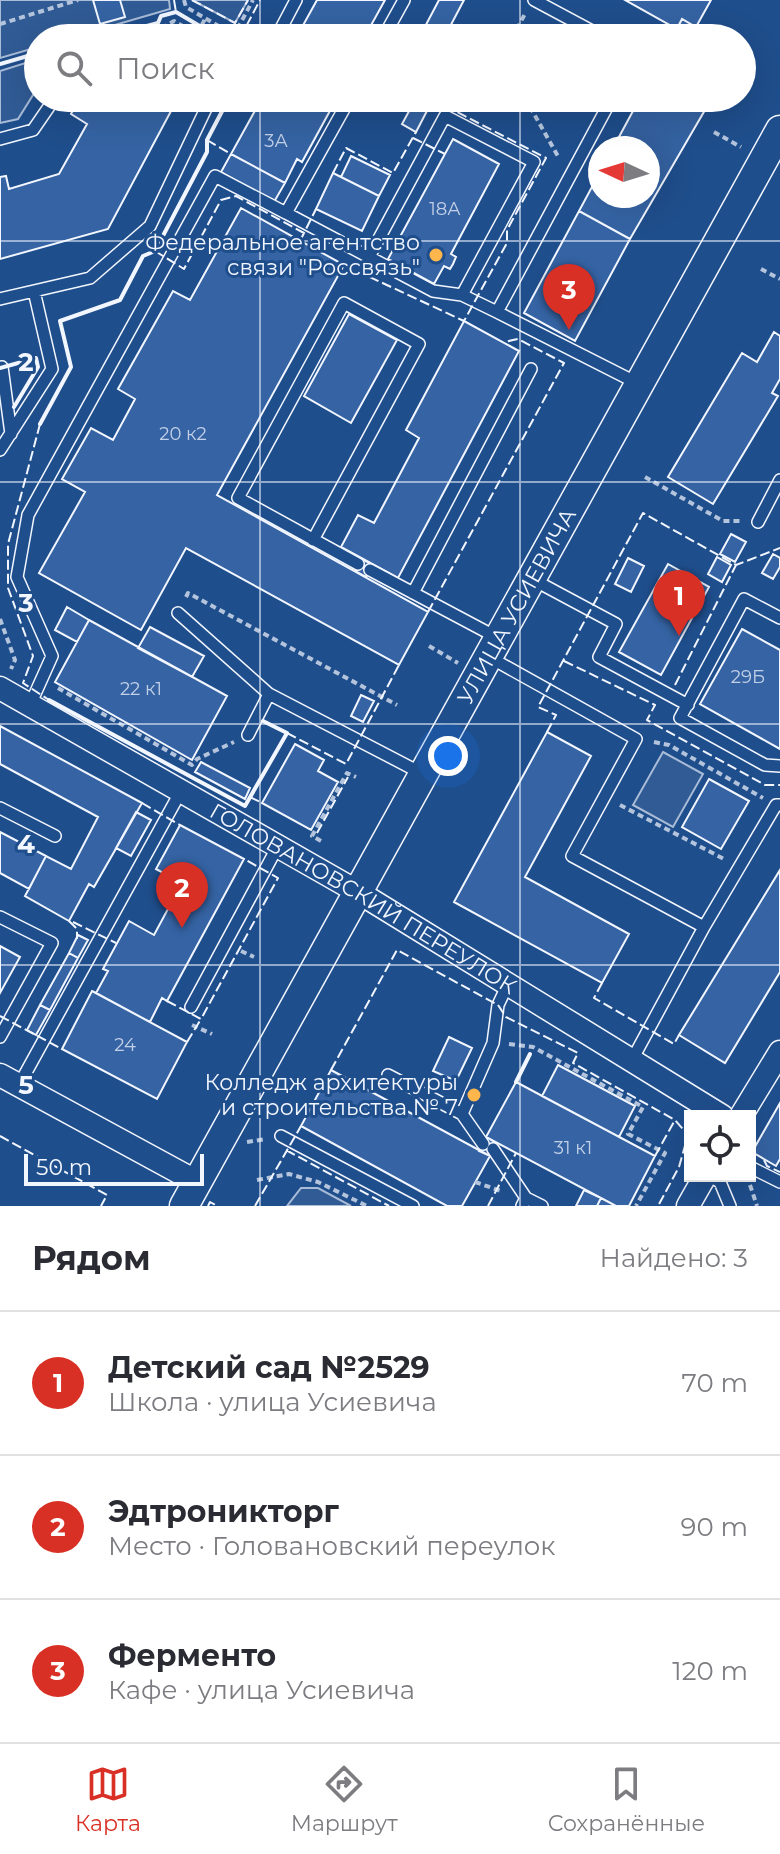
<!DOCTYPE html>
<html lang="ru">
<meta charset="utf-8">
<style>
body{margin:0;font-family:Montserrat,sans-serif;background:#f7f7f7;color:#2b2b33}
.controls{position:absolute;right:24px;bottom:24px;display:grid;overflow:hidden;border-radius:0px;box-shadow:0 8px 32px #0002}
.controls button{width:72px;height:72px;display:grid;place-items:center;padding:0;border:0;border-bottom:2px solid #e1e1e2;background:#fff;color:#2b2b33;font:40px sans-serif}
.compass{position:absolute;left:588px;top:136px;width:72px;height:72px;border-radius:50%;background:#fff;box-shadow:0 8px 32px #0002;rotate:274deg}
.scale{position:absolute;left:24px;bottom:20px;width:180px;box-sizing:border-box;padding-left:8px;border:4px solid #f2f6ff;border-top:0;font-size:22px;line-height:28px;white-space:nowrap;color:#f2f6ff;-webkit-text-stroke:6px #1f4e8c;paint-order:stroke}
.you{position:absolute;left:448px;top:756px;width:28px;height:28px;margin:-20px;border:6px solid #fff;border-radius:50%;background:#1a73e8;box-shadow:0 0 0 12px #1a73e833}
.badge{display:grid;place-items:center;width:52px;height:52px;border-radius:50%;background:#d93025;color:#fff;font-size:26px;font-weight:700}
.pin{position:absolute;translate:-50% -66px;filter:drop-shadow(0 2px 4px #0008)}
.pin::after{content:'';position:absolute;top:42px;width:28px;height:24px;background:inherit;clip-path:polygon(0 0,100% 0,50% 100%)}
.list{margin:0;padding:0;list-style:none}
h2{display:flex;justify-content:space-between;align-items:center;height:104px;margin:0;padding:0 32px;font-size:34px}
h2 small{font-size:26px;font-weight:400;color:#7c7c81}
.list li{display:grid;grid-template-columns:52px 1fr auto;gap:24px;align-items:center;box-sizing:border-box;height:144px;padding:0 32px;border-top:2px solid #e1e1e2}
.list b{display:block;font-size:30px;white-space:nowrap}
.list p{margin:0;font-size:26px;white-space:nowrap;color:#7c7c81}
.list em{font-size:26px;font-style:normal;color:#7c7c81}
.icon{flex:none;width:44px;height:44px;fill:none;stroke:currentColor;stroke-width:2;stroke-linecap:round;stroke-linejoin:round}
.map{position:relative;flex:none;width:780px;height:1206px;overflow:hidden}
.search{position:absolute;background:#fff;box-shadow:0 8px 32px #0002;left:24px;right:24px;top:24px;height:88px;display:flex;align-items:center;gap:20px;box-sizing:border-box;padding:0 28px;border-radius:44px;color:#7c7c81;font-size:30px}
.sheet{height:536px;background:#fff}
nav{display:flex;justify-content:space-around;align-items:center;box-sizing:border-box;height:112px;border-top:2px solid #e1e1e2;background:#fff;font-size:22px;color:#7c7c81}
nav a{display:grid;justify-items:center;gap:4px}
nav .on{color:#d93025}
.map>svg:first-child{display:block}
</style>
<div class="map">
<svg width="780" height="1206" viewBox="0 0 780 1206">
<rect width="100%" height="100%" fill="#1f4e8c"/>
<path fill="#305b95" stroke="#a8bbd7" stroke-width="2" d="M 0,0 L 169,0 L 170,9 L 70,38 L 38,38 L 38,47 L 0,58 Z
M 192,0 L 248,0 L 235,23 Z
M 38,59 L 38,87 L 18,119 L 0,123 L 0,71 Z
M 663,752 L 703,774 L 673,827 L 633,805 Z
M 301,1188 L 318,1188 L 351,1206 L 287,1206 Z"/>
<path fill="#3563a3" stroke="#f2f6ff" stroke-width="2" d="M 93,0 L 120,0 L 125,17 L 100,24 Z
M 317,0 L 385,0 L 364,38 L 296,38 Z
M 439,0 L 464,0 L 444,38 L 419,38 Z
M 625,0 L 711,0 L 696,27 L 682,19 L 677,29 Z
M 682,19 L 696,27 L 717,38 L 672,38 Z
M 79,98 L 178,98 L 108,229 L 0,259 L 0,177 L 6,176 L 9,189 L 59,174 L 87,124 L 71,114 Z
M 262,98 L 337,98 L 302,162 L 297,159 L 285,183 L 231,154 Z
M 409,98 L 427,98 L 423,106 Z
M 640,98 L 712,98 L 630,239 L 579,211 L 600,172 L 600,196 L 648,196 L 648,148 L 613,148 Z
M 414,102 L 428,109 L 416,132 L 402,124 Z
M 453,139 L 499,164 L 451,254 L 456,257 L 453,264 L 450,269 L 444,266 L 434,284 L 388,259 Z
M 231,154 L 285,183 L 274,202 L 221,172 Z
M 351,156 L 390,175 L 379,196 L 341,177 Z
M 333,173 L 379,196 L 362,231 L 316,209 Z
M 241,208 L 344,265 L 217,495 L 428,612 L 399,665 L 186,548 L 141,630 L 39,573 L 85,492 L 62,479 L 91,428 L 113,440 L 135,399 L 118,389 L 173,291 L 190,300 Z
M 579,211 L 630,239 L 575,341 L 524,313 Z
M 349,314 L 397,340 L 351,423 L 304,396 Z
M 464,321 L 519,351 L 398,578 L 341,547 L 358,515 L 374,523 L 419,438 L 406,430 Z
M 774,332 L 780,336 L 780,379 L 772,393 L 778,396 L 713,504 L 668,477 L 742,353 L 757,362 Z
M 731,534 L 746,542 L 735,562 L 720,554 Z
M 773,554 L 780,558 L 780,567 L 773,579 L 762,573 Z
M 717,557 L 731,565 L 722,582 L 708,574 Z
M 628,558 L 644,566 L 631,592 L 615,584 Z
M 362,559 L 373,565 L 366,577 L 355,571 Z
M 668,564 L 709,587 L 661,675 L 619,652 Z
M 67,607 L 89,620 L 77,642 L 55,630 Z
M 89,620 L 227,696 L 192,760 L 55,682 Z
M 150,627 L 204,656 L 192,677 L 138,648 Z
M 742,629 L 780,650 L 780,749 L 700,704 Z
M 361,695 L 374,701 L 363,722 L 351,716 Z
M 0,726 L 142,803 L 94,887 L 89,884 L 69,921 L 25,896 L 46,856 L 71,869 L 98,817 L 0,764 Z
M 547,732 L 591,756 L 525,877 L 629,934 L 602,983 L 454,902 Z
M 295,744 L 324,760 L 318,771 L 338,782 L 311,830 L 262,803 Z
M 201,762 L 250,788 L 245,799 L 195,772 Z
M 709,779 L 749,801 L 721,849 L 682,827 Z
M 136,812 L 151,820 L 131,856 L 116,848 Z
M 180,825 L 244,859 L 167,1001 L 162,998 L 150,1022 L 96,993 L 108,971 L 103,969 L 129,921 L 154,935 L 182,883 L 156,869 Z
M 0,832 L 46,856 L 29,889 L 0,873 Z
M 780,870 L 780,972 L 725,1063 L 679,1035 Z
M 78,935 L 88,940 L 78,958 L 69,953 Z
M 0,946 L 20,957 L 0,993 Z
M 69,953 L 78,958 L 50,1010 L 40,1005 Z
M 92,991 L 187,1042 L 157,1099 L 62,1049 Z
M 40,1005 L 50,1010 L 36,1035 L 27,1030 Z
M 449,1037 L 472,1048 L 456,1081 L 433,1071 Z
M 558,1065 L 635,1106 L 619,1137 L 542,1096 Z
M 331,1070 L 490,1156 L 462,1206 L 447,1206 L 301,1126 Z
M 516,1082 L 655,1156 L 629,1206 L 616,1206 L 486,1137 Z
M 780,1103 L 780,1159 L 776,1166 L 752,1152 Z
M 486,1137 L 496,1143 L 490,1156 L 479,1151 Z
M 584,1190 L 601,1198 L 597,1206 L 576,1206 Z
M 601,1198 L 616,1206 L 597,1206 Z"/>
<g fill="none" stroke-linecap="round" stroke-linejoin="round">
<g stroke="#f2f6ff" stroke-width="14">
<path id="service" d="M 534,0 L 605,38
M 276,38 L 296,0
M 383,38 L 404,0
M 612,98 L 497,312 L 637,383
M 0,139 L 33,130 L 55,98
M 286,213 L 433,291 L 462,295 L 497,312
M 369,257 L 445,116 L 534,162 L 462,295
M 0,299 L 34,291
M 2,367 L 11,434
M 0,450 L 52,369 L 34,291 L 90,278 L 150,226 L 211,98
M 758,522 L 780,480
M 313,540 L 419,344 L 344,303 L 238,498 L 358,564
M 370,570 L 498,638
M 532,579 L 616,624 L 599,657 L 688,705
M 413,593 L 531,369
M 178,613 L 269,694 L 423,774
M 780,618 L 744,599 L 680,718 L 765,765 L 780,766
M 489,657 L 636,739 L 572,856 L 704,927 L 776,805 L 780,805
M 30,705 L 52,656 L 17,577 L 28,515 L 215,176 L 286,213 L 350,98
M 248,735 L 269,694
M 0,808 L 55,836
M 0,917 L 52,943 L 0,1037
M 191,1007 L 278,846
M 632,1060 L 704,927
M 388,1075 L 462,1114 L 493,1043 L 498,1005 L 508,984
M 19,1085 L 181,791
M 462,1114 L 483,1144
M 281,1136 L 413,1206
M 493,1149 L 526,1198
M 750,1167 L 780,1182
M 709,1176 L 720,1182 L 730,1206
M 522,1206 L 526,1198 L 542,1206"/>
</g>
<g stroke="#f2f6ff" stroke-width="25">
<g id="minor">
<path id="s1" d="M 0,688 L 358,892 L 722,1116"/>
<path d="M 0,1075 L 197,1182"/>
<path d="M 741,1116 L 780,1052"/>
<path d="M 688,1206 L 705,1176"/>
</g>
</g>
<g stroke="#f2f6ff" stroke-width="31">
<g id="tertiary">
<path id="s2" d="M 184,1206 L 780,130"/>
</g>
</g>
<path stroke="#b3c4dc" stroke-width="4" stroke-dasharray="6 4" stroke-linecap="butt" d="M 184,0 L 186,7 L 234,35 L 253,0
M 0,24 L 78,0
M 197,34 L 205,19
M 144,38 L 174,21 L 204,38
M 512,38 L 526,12
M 525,98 L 559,158
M 714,132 L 741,147
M 761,269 L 780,279
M 645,477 L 723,521 L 743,521
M 186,597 L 188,593 L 397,705
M 0,619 L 15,660 L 11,669
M 429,646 L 458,663
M 58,688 L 192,765 L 197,759 L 234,742
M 654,742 L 669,745 L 763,798
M 620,805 L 726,860
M 321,841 L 312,836 L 347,773 L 356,777
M 241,951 L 254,957
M 192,1025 L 212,1034
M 509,1044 L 533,1047 L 643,1107 L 628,1134 L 665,1153 L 636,1206
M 247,1142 L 266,1139
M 257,1180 L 289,1174 L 318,1182 L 367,1206
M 475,1182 L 501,1191
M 750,1185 L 757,1206"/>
<use href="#service" stroke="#1f4e8c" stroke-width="11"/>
<use href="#minor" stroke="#1f4e8c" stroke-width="22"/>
<use href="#tertiary" stroke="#1f4e8c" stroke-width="28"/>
<path stroke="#f2f6ff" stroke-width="2" stroke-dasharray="10 4" stroke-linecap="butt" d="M 174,0 L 176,12
M 192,0 L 235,23 L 248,0
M 240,38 L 260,0
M 413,138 L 445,154
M 207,140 L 231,154
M 333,173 L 346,148 L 393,173 L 416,132
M 300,241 L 316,209
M 155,251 L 184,269 L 221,200 L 236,196 L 304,233
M 344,265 L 464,321 L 507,243 L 507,230 L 546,158 L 430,98
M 40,424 L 8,544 L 8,588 L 33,656 L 23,683 L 49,700
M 428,612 L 564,363 L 518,339 L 504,342
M 564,661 L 655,705 L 647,720 L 765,785 L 780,785
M 675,685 L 736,565
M 547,732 L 556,715 L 538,707 L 643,513 L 736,565 L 780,548
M 287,733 L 346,764 L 399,665
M 250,797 L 262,803
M 142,803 L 180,825
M 317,833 L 348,777
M 69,921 L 77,929 L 77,939
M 73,922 L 116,943
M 602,983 L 594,998 L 674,1044 L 679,1035
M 167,1001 L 201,1019 L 278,878 L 244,859
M 0,1016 L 62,1049
M 187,1042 L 201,1019
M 331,1070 L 397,950 L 498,1005 L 506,1017 L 578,1053 L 573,1063 L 675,1120 L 688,1135 L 679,1167 L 658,1206
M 0,1136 L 107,1195 L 101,1206
M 286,1150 L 389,1206
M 655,1156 L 675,1120
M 764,1160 L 767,1166 L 780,1172
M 208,1206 L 210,1202 L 217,1206
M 255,1206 L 301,1126
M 488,1206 L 516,1153"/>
<path stroke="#f2f6ff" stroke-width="4" d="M 102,38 L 158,23 L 161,16 L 176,12 L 220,38
M 0,64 L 38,53
M 0,368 L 36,358 L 38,367 L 14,407
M 40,424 L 71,367 L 60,321 L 120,300 L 143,256 L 155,251 L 207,152 L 207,140 L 229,98
M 49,700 L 245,806 L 287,733 L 263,721
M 516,1082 L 530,1054"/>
</g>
<path fill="none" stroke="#f2f6ff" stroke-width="2" stroke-opacity="0.55" d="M 260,0 L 260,38M 520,0 L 520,38M 260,98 L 260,1206M 520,98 L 520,1206M 0,241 L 780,241M 0,482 L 780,482M 0,724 L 780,724M 0,965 L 780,965"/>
<g fill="#ffb74d" stroke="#1f4e8c" stroke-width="3">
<circle cx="436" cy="255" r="8"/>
<circle cx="474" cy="1095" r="8"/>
</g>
<g text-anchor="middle" stroke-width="6" stroke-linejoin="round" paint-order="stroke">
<g font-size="18" fill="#c3d1e8">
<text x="276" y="147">3А</text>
<text x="445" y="215">18А</text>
<text x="183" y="440">20 к2</text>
<text x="748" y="683">29Б</text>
<text x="141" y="695">22 к1</text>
<text x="125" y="1051">24</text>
<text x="573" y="1154">31 к1</text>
</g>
<g font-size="22" fill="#f2f6ff" stroke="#1f4e8c" text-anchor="end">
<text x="420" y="250">Федеральное агентство<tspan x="420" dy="25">связи "Россвязь"</tspan></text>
<text x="458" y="1090">Колледж архитектуры<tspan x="458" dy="25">и строительства № 7</tspan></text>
</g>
<g font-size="22" fill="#f2f6ff" stroke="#1f4e8c">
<text dy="8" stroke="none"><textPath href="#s2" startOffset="686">УЛИЦА УСИЕВИЧА</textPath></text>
<text dy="8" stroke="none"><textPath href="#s1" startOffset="420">ГОЛОВАНОВСКИЙ ПЕРЕУЛОК</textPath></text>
</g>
</g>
<g font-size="26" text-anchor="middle" font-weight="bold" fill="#f2f6ff" stroke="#1f4e8c" stroke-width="6" stroke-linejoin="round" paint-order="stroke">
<text x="26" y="371">2</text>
<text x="26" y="612">3</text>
<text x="26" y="853">4</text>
<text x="26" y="1094">5</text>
</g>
</svg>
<div class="controls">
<button><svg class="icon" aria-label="locate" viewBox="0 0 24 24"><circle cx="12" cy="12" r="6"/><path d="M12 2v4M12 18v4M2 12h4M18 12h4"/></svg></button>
</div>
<svg class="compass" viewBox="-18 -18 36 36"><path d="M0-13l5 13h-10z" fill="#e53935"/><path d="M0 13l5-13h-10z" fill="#7c7c81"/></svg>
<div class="scale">50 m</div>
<div class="you"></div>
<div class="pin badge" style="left:679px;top:636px">1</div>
<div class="pin badge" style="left:182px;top:928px">2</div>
<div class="pin badge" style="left:569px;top:330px">3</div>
<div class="search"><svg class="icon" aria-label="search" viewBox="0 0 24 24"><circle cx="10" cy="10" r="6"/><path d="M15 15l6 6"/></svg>Поиск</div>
</div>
<section class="sheet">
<h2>Рядом<small>Найдено: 3</small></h2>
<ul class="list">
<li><span class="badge">1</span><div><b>Детский сад №2529</b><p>Школа · улица Усиевича</p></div><em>70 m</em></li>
<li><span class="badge">2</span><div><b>Эдтроникторг</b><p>Место · Головановский переулок</p></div><em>90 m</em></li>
<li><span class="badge">3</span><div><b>Ферменто</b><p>Кафе · улица Усиевича</p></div><em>120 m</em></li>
</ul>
</section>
<nav>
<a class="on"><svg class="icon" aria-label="map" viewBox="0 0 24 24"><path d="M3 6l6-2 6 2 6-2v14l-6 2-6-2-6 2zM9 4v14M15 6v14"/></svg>Карта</a>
<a><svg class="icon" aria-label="directions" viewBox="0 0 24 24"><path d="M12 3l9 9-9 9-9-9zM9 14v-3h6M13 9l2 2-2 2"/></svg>Маршрут</a>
<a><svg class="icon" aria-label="saved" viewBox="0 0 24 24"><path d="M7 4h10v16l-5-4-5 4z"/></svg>Сохранённые</a>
</nav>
